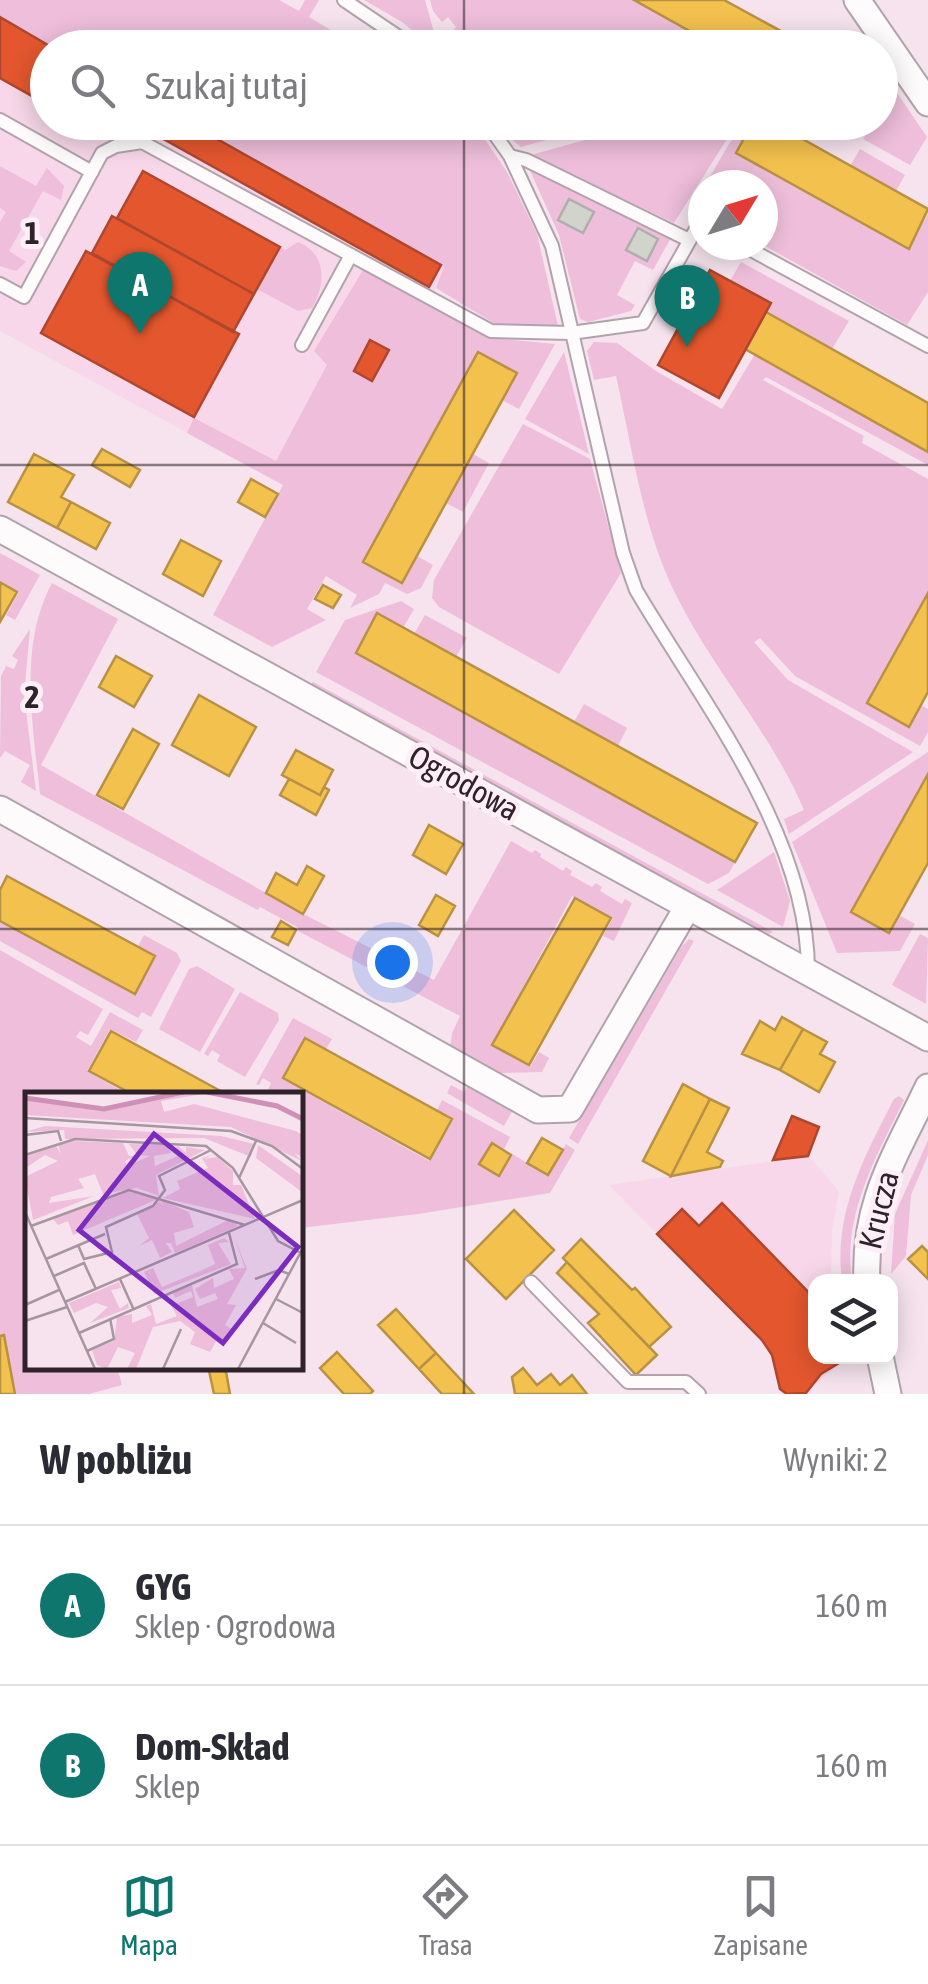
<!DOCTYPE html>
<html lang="pl">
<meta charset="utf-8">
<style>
body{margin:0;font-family:"Asap Condensed",sans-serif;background:#f7f7f7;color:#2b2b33}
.controls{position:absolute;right:30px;bottom:30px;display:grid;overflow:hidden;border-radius:20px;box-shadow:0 5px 25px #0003}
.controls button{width:90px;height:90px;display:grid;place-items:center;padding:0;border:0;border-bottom:2px solid #e1e1e2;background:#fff;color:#2b2b33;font:50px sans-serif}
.compass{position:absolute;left:688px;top:170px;width:90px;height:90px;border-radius:50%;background:#fff;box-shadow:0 5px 25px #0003;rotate:52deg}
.you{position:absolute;left:392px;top:962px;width:35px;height:35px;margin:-25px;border:8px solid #fff;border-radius:50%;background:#1a73e8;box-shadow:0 0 0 15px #1a73e833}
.badge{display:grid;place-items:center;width:65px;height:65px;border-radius:50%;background:#0f766e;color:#fff;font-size:32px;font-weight:700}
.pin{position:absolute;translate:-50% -82px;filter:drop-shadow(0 2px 5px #0008)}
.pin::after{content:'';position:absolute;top:52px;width:35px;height:30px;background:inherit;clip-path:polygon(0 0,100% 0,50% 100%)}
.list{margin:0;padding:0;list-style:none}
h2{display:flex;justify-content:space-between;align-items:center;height:130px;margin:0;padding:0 40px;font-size:42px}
h2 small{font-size:32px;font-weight:400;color:#7c7c81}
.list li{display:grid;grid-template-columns:65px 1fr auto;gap:30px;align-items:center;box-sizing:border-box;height:160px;padding:0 40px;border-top:2px solid #e1e1e2}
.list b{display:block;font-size:38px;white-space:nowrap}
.list p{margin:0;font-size:32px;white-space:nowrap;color:#7c7c81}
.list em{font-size:32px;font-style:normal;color:#7c7c81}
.icon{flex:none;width:55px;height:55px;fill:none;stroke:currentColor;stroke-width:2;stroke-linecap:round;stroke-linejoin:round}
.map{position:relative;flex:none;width:928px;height:1394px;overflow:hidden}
.search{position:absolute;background:#fff;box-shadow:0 5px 25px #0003;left:30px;right:30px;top:30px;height:110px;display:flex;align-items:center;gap:25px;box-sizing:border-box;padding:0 35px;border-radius:55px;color:#7c7c81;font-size:38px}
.sheet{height:450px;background:#fff}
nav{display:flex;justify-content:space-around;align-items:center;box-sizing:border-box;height:140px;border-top:2px solid #e1e1e2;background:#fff;font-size:28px;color:#7c7c81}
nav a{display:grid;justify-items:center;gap:5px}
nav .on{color:#0f766e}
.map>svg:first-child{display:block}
</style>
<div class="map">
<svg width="928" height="1394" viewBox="0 0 928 1394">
<rect width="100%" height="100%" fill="#f6e3ee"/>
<path fill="#f7d7e9" d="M 0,17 L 54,47 L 48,48 L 48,122 L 187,123 L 445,268 L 335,513 L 0,331 Z
M 808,1156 L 839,1191 L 832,1231 L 831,1281 L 816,1282 L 816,1356 L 843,1357 L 844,1360 L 805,1394 L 781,1394 L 772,1355 L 762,1340 L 609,1185 Z"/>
<path fill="#eebeda" d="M 0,0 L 279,0 L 299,11 L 305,0 L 319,0 L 309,17 L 359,47 L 54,47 L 0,17 Z
M 364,0 L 425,0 L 438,47 L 433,47 L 402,22 Z
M 430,0 L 634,0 L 720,47 L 461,47 L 451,33 L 456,27 L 448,17 L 442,22 L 433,11 Z
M 895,90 L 927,137 L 910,165 L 863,139 L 874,123 L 880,122 L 881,112 Z
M 512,122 L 609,122 L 609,123 L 521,147 L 510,138 L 505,128 Z
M 187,123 L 474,123 L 507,172 L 537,234 L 558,326 L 495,324 L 436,288 L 444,267 Z
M 646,123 L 737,123 L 674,223 L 531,155 Z
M 747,123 L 753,123 L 737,153 L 908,248 L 928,214 L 928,292 L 907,325 L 763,245 L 763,185 L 705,185 L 729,144 Z
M 860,149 L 905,175 L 896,191 L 850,166 Z
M 0,166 L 36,186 L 47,168 L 64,186 L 61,200 L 43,191 L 9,251 L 26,262 L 16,271 L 0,266 L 0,222 L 6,212 L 0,208 Z
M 528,166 L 672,236 L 653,270 L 635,261 L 617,295 L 635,305 L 631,311 L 588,322 L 580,319 L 559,235 Z
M 298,242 C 327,254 326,284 312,308 L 298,311 L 257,289 L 280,247 L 285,250 Z
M 741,262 L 849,321 L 832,349 L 766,312 L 770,302 L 730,281 Z
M 363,270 L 421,296 L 493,338 L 555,344 L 519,409 L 502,400 L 517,373 L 478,353 L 364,561 L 402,583 L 417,556 L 433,565 L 421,588 L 407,594 L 385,583 L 379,594 L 350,608 L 357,595 L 326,576 L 307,609 L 326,620 L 272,647 L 213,615 L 283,485 L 187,433 L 194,418 L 276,461 L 327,365 L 314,351 Z
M 594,342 L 617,343 L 656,371 L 722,409 L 755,354 L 928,452 L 928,465 L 766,377 L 763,380 L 864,436 L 862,443 L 928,479 L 928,593 L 867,703 L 908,727 L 921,705 L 928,709 L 928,732 L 920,746 L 795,676 L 760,638 L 754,642 L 788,680 L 913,752 L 789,834 L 784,819 L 804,810 C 771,732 711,668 674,591 C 642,525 632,447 616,376 L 594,380 L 587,351 Z
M 564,352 L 589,454 L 525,419 Z
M 523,424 L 590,459 L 621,573 L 559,674 L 439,607 L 432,598 L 434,580 Z
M 473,454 L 489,463 L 463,512 L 446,503 Z
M 0,553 L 40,575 L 15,620 L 6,615 L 19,592 L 0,580 Z
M 52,583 L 118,619 L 41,765 L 303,914 L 434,980 L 511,841 L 532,853 L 535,850 L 541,854 L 540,857 L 563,871 L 566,867 L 572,871 L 570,875 L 592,887 L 596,883 L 602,887 L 600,891 L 622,904 L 625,899 L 632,903 L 614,941 L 603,936 L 613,918 L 572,896 L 492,1045 L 530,1067 L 539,1052 L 549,1058 L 542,1072 L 502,1073 L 499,1077 L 450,1048 L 452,1033 L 460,1016 L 298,931 L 299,928 L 260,907 L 258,910 L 40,794 C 33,725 18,646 52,583 Z
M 401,601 L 414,609 L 403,628 L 377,614 L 356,653 L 735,862 L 729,873 L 708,884 L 316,672 L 345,620 Z
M 425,615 L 467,638 L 456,657 L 414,634 Z
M 30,629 L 24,695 L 36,791 L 21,782 L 30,765 L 5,751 L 0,758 L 1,676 L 6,666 L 14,669 L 18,660 L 12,656 Z
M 313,682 L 773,932 L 767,935 L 310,686 Z
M 584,704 L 627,728 L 618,746 L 574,722 Z
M 928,752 L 928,774 L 852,912 L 889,933 L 899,915 L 915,924 L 900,951 L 837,953 L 792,842 Z
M 774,852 L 790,901 L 783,927 L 717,890 Z
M 0,923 L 135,995 L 156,957 L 138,946 L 144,935 L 177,953 L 181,961 L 151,1017 L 142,1012 L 138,1018 L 0,941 Z
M 920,934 L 928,938 L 926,1004 L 892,985 Z
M 689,939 L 694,941 L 578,1144 L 569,1138 L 682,946 Z
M 0,950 L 103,1009 L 88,1035 L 80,1031 L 76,1037 L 91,1046 L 110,1012 L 143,1030 L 136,1042 L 110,1029 L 87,1071 L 127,1094 L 28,1094 L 28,1366 L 117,1367 L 122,1385 L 89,1394 L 15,1394 L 4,1336 L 0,1336 Z
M 197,966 L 235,989 L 200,1052 L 159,1029 L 189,969 Z
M 240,992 L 278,1013 L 279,1020 L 245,1077 L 217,1061 L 220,1055 L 212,1050 L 208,1056 L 204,1054 Z
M 293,1018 L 332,1039 L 326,1049 L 304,1037 L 282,1079 L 429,1161 L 453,1120 L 437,1110 L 442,1100 L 510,1137 L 504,1149 L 547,1175 L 566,1144 L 575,1150 L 550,1193 L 418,1214 L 300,1228 L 300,1094 L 274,1094 L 268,1090 L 271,1083 L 263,1078 L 259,1085 L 256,1084 Z
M 470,1082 L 514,1108 L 504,1126 L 447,1093 L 451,1085 L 464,1092 Z
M 899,1096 L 904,1100 C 876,1157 842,1215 852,1281 L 842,1281 C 833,1214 864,1157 894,1099 Z
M 928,1140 L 928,1155 L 911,1195 L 906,1256 L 891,1274 L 895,1214 Z"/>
<path fill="#f2c14e" stroke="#b89143" stroke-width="2.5" d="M 634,0 L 724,0 L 801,42 L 798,48 L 720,48 Z
M 753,122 L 772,122 L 928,209 L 909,249 L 736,153 Z
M 766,312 L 928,403 L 928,452 L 745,349 Z
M 478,352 L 517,373 L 402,583 L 363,562 Z
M 102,449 L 140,470 L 130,487 L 92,465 Z
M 34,454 L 74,475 L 61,497 L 71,502 L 57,528 L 8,502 Z
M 251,479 L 278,494 L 265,517 L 238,502 Z
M 71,502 L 110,523 L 96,549 L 57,528 Z
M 181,540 L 221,561 L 203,596 L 163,574 Z
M 0,582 L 17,592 L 0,622 Z
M 323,585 L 341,595 L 333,608 L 315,599 Z
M 928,593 L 928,692 L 909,727 L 867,703 Z
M 377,613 L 757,823 L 735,862 L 356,653 Z
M 116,656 L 152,676 L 134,707 L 99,687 Z
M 199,695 L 256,727 L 229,776 L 172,745 Z
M 133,729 L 159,744 L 123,809 L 97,795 Z
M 296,750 L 333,770 L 320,795 L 282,775 Z
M 928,774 L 928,863 L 889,933 L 851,912 Z
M 289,779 L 320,795 L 324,787 L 329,790 L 316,815 L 280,795 Z
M 429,825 L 463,844 L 446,874 L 413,855 Z
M 307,866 L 324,876 L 303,914 L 266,893 L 276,873 L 297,885 Z
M 7,876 L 155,956 L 135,994 L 0,921 L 0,890 Z
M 436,895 L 455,906 L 438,936 L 419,925 Z
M 575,898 L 611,918 L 529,1065 L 492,1045 Z
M 281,921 L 296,930 L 288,945 L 272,937 Z
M 782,1017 L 803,1029 L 780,1070 L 742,1054 L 760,1021 L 775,1030 Z
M 803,1029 L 827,1042 L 820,1054 L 835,1062 L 819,1092 L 780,1070 Z
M 111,1031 L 226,1094 L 132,1094 L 89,1071 Z
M 305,1038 L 452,1119 L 430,1159 L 283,1078 Z
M 683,1084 L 710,1099 L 671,1176 L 643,1161 Z
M 710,1099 L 729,1108 L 707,1152 L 723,1161 L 720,1167 L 671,1176 Z
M 542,1138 L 563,1150 L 548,1175 L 527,1163 Z
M 492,1143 L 511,1155 L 499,1176 L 479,1164 Z
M 514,1210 L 554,1250 L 506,1299 L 466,1259 Z
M 581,1239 L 632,1290 L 635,1288 L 671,1327 L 649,1347 L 563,1258 Z
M 922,1246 L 928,1252 L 928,1279 L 908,1259 Z
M 567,1262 L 657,1355 L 636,1375 L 588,1323 L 599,1314 L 557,1273 Z
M 396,1309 L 436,1353 L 419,1369 L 378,1325 Z
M 4,1335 L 15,1394 L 0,1394 L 0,1336 Z
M 337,1352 L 373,1391 L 370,1394 L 344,1394 L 320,1368 Z
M 436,1353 L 474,1394 L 442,1394 L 419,1369 Z
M 208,1366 L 225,1366 L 230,1394 L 214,1394 Z
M 523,1368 L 537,1385 L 551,1374 L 560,1385 L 572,1375 L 587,1394 L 515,1394 L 512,1377 Z"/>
<path fill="#e4572e" stroke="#ae472d" stroke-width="2.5" d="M 0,17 L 53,48 L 48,48 L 48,105 L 0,78 Z
M 133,122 L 187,122 L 441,265 L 429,287 Z
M 143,171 L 280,247 L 254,294 L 117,218 Z
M 112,216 L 254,294 L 233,332 L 92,253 Z
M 86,251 L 239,334 L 194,417 L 41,333 Z
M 710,270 L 771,303 L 719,398 L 658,365 Z
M 370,340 L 389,350 L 372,381 L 354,371 Z
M 792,1116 L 819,1127 L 808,1156 L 773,1160 Z
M 722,1203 L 816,1300 L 816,1356 L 843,1356 L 844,1360 L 821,1374 L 806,1393 L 787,1394 L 780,1389 L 772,1355 L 762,1340 L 657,1234 L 682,1209 L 699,1226 Z"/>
<path fill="#d0d4ca" stroke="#b1adad" stroke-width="2.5" d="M 569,199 L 594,212 L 583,233 L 558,220 Z
M 638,228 L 658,239 L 647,261 L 626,250 Z"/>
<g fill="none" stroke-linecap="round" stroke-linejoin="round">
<g stroke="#b1a3ab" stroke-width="16">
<path id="service" d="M 344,0 L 415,48
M 0,120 L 92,172
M 486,122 L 510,156 L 552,246 L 623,553 L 636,590 C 703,704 808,834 808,971
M 510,156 L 526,160 L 689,240
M 742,245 L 928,346
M 0,284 L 24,297 L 102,153 L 116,146 L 142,142 L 491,331 L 571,333 L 643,323 L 700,222 L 703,224
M 302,345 L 351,255
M 531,1282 L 628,1382 L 686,1382 L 699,1394"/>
</g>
<g stroke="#b1a3ab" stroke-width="29">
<path id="minor" d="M 857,0 L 928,103
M 0,529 L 928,1038
M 0,809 L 538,1110 L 570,1109 L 688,906
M 867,1282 C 863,1203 896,1155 928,1087
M 880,1356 L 888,1394"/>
</g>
<use href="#service" stroke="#fefbfc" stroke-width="12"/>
<use href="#minor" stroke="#fefbfc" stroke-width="25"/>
</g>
<path fill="none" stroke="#2f222a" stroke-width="2.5" stroke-opacity="0.55" d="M 464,0 L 464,48M 464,122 L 464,1394M 0,465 L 928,465M 0,929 L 928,929"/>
<g text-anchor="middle" stroke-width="10" stroke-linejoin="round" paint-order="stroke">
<g font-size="32" fill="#2f222a" stroke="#feeff7">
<text transform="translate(464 783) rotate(29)" y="11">Ogrodowa</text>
<text transform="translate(879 1210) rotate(-76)" y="11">Krucza</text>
</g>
</g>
<g transform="translate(25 1092)">
<rect width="278" height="278" fill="#f6e3ee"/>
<path d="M 172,0 L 178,2 L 136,9 L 139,20 L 169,12 L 271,39 L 277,43 L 277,65 L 269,61 L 277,69 L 206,35 L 0,23 L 0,8 L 80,19 ZM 20,34 L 196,44 L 229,52 L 226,65 L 179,46 L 40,47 L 39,38 L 0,40 ZM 47,49 L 98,51 L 104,64 L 111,64 L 100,69 L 102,74 L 125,64 L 112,63 L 104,52 L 143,53 L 146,61 L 129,64 L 130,74 L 153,64 L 147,58 L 153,54 L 161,61 L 161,55 L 180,58 L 131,83 L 134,104 L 112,96 L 78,102 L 70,82 L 53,87 L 59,96 L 26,105 L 24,111 L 69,104 L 8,128 L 0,85 L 33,69 L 20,63 L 2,75 L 0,65 L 31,54 L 36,62 L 33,52 ZM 233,53 L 277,84 L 277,100 L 231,66 ZM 187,63 L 179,67 L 192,65 L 208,79 L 208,93 L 216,93 L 230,127 L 138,106 L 155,97 L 152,89 L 183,76 L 177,66 ZM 102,99 L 133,107 L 48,143 L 43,129 L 33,133 L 28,127 ZM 136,108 L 164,120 L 169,135 L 149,141 L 151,154 L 205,127 L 213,134 L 150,161 L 146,151 L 141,151 L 147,160 L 135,166 L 127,148 L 114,154 L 124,146 L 112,122 L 135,109 L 138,114 ZM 208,142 L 222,177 L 202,212 L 211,213 L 200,233 L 207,237 L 202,250 L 193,246 L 185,260 L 165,252 L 170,240 L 155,229 L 128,235 L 111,277 L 102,277 L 118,245 L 110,261 L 93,255 L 82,277 L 72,273 L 67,258 L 89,249 L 92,225 L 107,222 L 107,231 L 127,223 L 121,214 L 126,212 L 131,232 L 152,224 L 141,204 L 148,213 L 168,205 L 166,199 L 150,206 L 148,201 L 167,193 L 172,215 L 193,207 L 190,201 L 175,207 L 170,197 L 188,186 L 189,196 L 209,187 L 204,177 L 220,176 ZM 199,146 L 204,150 L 193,151 L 206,172 L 129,202 L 119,180 L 128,176 L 137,195 L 173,180 L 190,172 L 183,153 ZM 94,190 L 96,196 L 86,198 L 95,217 L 103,211 L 104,216 L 65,231 L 83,215 L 71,211 L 49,221 L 44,211 Z" fill="#eebeda"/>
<path fill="none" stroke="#cf8fb6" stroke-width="5" d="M 182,0 L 252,14 L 278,27M 0,6 L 79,17 L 159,0"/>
<path fill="none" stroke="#a696a0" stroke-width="2.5" d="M 0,26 L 206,39 L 247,54 L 278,77M 0,43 L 33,39 L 36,49M 0,63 L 50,47 L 181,54 L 208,76 L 253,149 L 278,162M 214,86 L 231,49M 0,120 L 70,277M 6,134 L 104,98 L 220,133M 53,153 L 59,167 L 87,160 L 81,135 L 128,114 L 140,98 L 134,84 L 186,58M 21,167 L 80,142M 29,184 L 59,171 L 71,197M 95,187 L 108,216M 230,187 L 254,178 L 264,182M 251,207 L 278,221M 40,210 L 278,108M 0,213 L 34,198M 0,229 L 42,215M 238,231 L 271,251M 54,241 L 212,172 L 204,141M 62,259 L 89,247 L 85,226M 138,277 L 156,237M 213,277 L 278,156"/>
<path fill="#7b2cbf" fill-opacity="0.15" stroke="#7b2cbf" stroke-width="5" d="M 129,42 L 273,155 L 198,251 L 54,138 Z"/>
<rect width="278" height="278" fill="none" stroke="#2f222a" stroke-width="5"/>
</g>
<g font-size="32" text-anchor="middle" font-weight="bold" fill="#2f222a" stroke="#feeff7" stroke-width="10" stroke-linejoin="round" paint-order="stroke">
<text x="32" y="244">1</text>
<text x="32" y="708">2</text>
</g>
</svg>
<div class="controls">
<button><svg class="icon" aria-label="layers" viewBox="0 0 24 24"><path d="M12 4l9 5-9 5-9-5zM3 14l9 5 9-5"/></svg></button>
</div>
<svg class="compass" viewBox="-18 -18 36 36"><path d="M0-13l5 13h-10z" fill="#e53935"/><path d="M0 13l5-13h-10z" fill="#7c7c81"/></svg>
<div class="you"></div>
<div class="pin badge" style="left:140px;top:334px">A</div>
<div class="pin badge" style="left:687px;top:347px">B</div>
<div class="search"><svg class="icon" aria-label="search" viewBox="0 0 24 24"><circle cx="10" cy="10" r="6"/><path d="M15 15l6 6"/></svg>Szukaj tutaj</div>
</div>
<section class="sheet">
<h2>W pobliżu<small>Wyniki: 2</small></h2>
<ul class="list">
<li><span class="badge">A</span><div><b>GYG</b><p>Sklep · Ogrodowa</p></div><em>160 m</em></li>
<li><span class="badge">B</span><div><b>Dom-Skład</b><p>Sklep</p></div><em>160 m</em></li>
</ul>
</section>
<nav>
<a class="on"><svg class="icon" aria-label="map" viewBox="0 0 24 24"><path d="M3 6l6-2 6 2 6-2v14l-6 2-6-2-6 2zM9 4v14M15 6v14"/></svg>Mapa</a>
<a><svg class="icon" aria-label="directions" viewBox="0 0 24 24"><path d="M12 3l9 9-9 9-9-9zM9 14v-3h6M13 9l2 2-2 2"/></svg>Trasa</a>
<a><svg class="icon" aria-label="saved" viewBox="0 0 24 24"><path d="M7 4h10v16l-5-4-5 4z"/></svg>Zapisane</a>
</nav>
